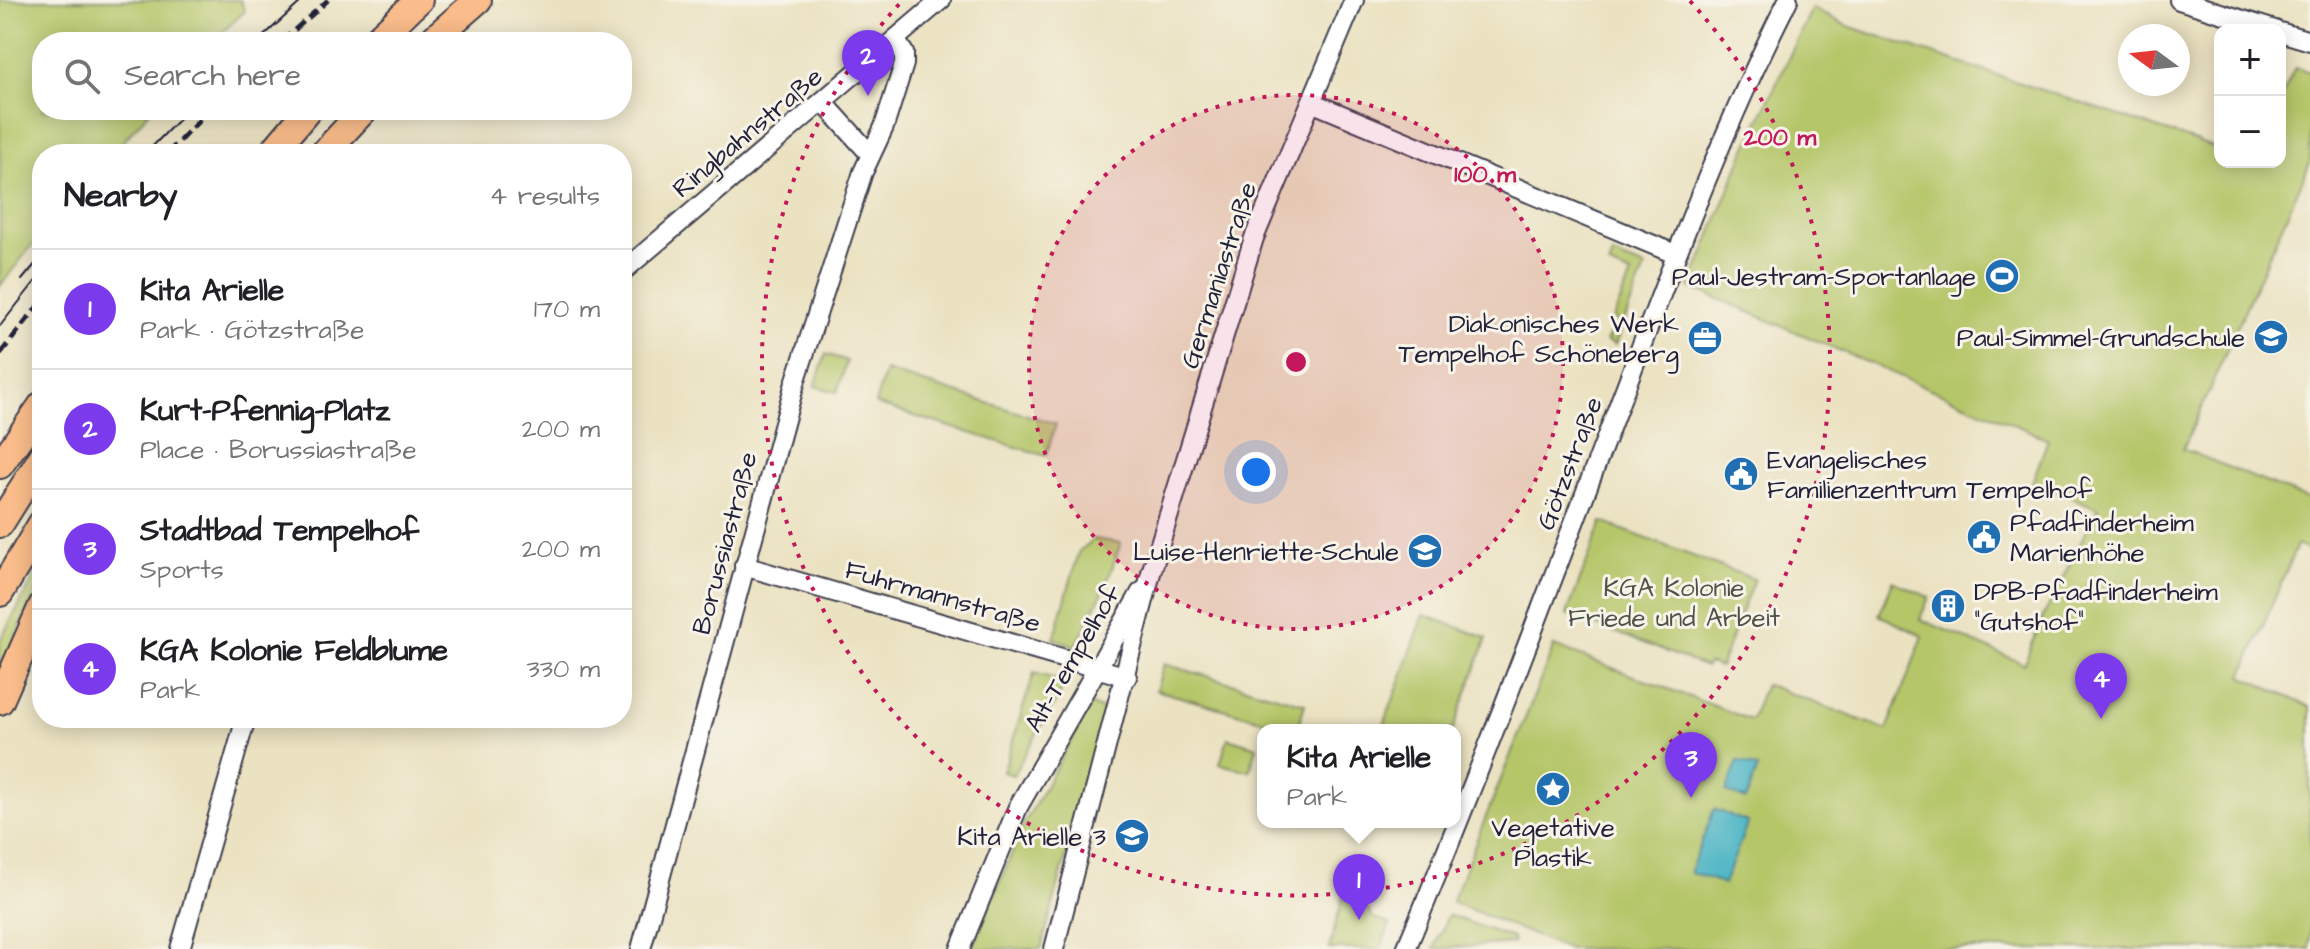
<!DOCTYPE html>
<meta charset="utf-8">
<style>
body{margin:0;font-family:"Architects Daughter",sans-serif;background:#f6f6f6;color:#202124}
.controls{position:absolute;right:24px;top:24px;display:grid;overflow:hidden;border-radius:16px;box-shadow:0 4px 20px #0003}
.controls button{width:72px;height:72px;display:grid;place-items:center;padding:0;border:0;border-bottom:2px solid #e0e0e0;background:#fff;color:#202124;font:40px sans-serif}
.compass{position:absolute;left:2118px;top:24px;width:72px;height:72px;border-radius:50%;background:#fff;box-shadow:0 4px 20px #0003;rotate:285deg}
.you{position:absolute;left:1256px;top:472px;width:28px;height:28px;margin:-20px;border:6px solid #fff;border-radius:50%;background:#1a73e8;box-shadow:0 0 0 12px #1a73e833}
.badge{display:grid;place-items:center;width:52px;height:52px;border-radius:50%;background:#7c3aed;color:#fff;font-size:26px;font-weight:700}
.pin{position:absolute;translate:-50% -66px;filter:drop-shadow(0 2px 4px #0008)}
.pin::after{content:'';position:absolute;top:42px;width:28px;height:24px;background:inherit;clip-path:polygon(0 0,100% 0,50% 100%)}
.popup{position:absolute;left:1257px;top:724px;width:204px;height:104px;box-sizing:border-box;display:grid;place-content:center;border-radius:16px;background:#fff;filter:drop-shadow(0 2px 6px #0005);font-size:26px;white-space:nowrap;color:#757577}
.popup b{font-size:30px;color:#202124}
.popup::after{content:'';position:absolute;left:50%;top:100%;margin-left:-16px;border:16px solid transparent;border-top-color:#fff}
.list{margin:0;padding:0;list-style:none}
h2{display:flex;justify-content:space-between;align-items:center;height:104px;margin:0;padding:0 32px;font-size:34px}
h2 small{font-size:26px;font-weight:400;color:#757577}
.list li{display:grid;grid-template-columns:52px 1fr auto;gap:24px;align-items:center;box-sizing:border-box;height:120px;padding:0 32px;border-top:2px solid #e0e0e0}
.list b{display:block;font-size:30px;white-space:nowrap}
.list p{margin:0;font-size:26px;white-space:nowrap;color:#757577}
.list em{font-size:26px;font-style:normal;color:#757577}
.icon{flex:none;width:44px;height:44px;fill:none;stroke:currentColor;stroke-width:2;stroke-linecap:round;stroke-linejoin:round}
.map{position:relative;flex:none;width:2310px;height:949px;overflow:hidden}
.search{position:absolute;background:#fff;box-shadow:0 4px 20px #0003;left:32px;top:32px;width:600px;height:88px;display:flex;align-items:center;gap:20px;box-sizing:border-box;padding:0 28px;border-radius:32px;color:#757577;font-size:30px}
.panel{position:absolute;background:#fff;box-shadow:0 4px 20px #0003;left:32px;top:144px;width:600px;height:584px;border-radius:32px}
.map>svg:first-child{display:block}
</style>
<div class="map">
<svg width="2310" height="949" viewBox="0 0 2310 949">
<rect width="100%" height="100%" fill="#f7f3e8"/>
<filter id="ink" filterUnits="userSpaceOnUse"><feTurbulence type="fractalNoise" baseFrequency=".0125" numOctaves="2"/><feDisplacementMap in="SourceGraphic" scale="16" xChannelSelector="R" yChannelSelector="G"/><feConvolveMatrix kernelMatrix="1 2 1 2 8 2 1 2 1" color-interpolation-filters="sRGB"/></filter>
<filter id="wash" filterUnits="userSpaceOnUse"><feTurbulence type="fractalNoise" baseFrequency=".006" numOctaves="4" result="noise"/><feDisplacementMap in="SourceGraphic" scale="32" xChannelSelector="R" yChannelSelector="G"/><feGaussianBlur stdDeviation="1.8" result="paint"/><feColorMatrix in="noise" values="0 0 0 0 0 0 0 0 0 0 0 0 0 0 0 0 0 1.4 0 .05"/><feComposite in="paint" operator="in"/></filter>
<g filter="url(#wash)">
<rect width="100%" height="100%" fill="#ebe2c1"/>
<path fill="#b5c669" stroke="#6c7452" stroke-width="2" d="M 0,0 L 240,0 L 245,11 L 212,42 L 42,42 L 42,110 L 151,110 L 112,154 L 42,154 L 42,233 L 0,286 Z
M 1812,8 L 1845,25 L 2220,149 L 2220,162 L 2280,162 L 2280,100 L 2295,68 L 2310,72 L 2310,163 L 2183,449 L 2310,500 L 2310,550 L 2297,545 L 2242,676 L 2310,707 L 2310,949 L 1568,949 L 1452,902 L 1554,646 L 1751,720 L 1765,684 L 1887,730 L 1923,636 L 1879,615 L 1893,581 L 1929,597 L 1920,619 L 2024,664 L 2043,617 L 2098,508 L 2032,483 L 2048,439 L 1690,287 L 1743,155 Z
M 1613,255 L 1645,268 L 1615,345 L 1606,341 L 1618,322 L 1613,319 L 1631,275 L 1609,266 Z
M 826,354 L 847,361 L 837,392 L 815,386 Z
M 885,371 L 1056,424 L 1046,456 L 875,404 Z
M 1602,522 L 1754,579 L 1720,667 L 1708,663 L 1706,667 L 1567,614 Z
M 1095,539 L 1121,543 L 1106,585 L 1076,646 L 1054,639 L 1079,551 Z
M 42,563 L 42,580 L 0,670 L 0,640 Z
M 1424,615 L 1487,638 L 1453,730 L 1398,730 L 1384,725 Z
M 1164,664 L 1305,704 L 1297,730 L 1156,690 Z
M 1034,673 L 1059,680 L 1061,692 L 1013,775 L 1003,772 Z
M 1091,705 L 1106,711 L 1041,949 L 972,949 L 1024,824 Z
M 1228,738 L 1257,747 L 1250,771 L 1220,764 Z
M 1344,892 L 1362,898 L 1372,917 L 1390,924 L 1380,949 L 1329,949 Z
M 1448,915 L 1512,938 L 1513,943 L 1434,949 Z"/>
<path fill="#48b4c4" stroke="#356b80" stroke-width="2" d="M 1738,761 L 1758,768 L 1746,800 L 1726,792 Z
M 1714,809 L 1748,822 L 1724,884 L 1690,872 Z"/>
</g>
<g filter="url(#ink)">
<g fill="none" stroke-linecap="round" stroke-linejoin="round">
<g stroke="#403f4f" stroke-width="22">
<path id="minor" d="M 2179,0 L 2275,30
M 2280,32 L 2310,41
M 823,102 L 871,155
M 1311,102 L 1675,254
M 622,272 L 941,0
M 744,566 L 1127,677
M 180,949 L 246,718
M 641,949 L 795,383 L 863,172 L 884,127 L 904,64 L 904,53 L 895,39
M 960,949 L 1018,807 L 1141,592
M 1054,949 L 1151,573 L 1254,238 L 1354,0
M 1406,949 C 1482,768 1550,585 1620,402 C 1672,266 1722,130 1788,0"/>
</g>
<g stroke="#403f4f" stroke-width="30">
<path id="highway" d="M 374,42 L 419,0
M 430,42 L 478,0
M 271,154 L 308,110
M 323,154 L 364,110
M 0,465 L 42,405
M 0,524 L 42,457
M 0,593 L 42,523
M 0,701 L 42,606"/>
</g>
<use href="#minor" stroke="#fff" stroke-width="18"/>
<use href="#highway" stroke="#f9bc8a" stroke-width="26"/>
<path stroke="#22223b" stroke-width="2" d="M 257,42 L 303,0
M 145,154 L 188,110
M 22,280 L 42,256
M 0,326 L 42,273"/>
<path stroke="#22223b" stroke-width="5" stroke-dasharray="12 6" stroke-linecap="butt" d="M 281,42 L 328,0
M 167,154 L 209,110
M 0,354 L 42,301"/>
</g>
</g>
<circle cx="1296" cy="362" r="267" fill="#c2185b" fill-opacity=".12"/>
<g fill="none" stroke="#c2185b" stroke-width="4" stroke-dasharray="4 8">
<circle cx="1296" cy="362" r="267"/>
<path d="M1690 1A534 534 0 1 1 902 1"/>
</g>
<defs>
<g id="stadium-disc" transform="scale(1.8)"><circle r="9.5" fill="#1f6fb2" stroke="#f7f3e8"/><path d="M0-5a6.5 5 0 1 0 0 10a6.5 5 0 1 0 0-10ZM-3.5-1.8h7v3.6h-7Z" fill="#fff"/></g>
<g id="school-disc" transform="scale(1.8)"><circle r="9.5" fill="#1f6fb2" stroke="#f7f3e8"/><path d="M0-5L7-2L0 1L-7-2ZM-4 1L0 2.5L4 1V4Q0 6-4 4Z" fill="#fff"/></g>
<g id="office-disc" transform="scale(1.8)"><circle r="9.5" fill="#1f6fb2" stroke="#f7f3e8"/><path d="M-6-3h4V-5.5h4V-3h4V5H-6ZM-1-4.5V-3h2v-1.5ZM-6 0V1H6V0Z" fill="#fff"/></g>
<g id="civic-disc" transform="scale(1.8)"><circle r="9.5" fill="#1f6fb2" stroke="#f7f3e8"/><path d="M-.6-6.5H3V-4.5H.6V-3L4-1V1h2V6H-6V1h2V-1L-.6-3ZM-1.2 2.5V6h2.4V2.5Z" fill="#fff"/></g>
<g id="building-disc" transform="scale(1.8)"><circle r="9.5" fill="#1f6fb2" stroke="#f7f3e8"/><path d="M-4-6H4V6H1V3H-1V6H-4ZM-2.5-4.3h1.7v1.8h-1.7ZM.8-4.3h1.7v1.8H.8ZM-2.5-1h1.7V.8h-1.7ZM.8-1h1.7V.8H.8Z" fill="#fff"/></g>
<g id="sight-disc" transform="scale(1.8)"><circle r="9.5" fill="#1f6fb2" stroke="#f7f3e8"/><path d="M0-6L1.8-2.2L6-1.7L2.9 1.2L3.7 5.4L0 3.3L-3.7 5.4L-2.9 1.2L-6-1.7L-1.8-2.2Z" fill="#fff"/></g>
</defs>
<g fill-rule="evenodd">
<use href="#stadium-disc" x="2002" y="276"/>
<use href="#school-disc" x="2271" y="337"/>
<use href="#office-disc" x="1705" y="338"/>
<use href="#civic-disc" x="1741" y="474"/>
<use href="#civic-disc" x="1984" y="537"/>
<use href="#school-disc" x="1425" y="551"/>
<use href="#building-disc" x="1948" y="606"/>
<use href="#sight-disc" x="1553" y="789"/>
<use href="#school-disc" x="1132" y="836"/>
</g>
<g text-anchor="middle" stroke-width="6" stroke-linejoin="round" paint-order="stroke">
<g font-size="26" fill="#22223b" stroke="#f7f3e8">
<text transform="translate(747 132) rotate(-40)" y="9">Ringbahnstraße</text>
<text transform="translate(1218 275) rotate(-72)" y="9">Germaniastraße</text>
<text transform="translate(1569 463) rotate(-69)" y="9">Götzstraße</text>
<text transform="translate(724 543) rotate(-75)" y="9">Borussiastraße</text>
<text transform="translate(943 596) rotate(16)" y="9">Fuhrmannstraße</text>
<text transform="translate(1072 658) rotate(-60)" y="9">Alt-Tempelhof</text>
</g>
<g font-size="26" fill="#22223b" stroke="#f7f3e8" text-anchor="end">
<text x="1976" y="285">Paul-Jestram-Sportanlage</text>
<text x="1679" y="332">Diakonisches Werk<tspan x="1679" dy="30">Tempelhof Schöneberg</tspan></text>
<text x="2245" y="346">Paul-Simmel-Grundschule</text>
<text x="1767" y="468" text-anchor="start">Evangelisches<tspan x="1767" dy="30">Familienzentrum Tempelhof</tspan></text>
<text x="2010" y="531" text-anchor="start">Pfadfinderheim<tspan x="2010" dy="30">Marienhöhe</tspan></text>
<text x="1399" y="560">Luise-Henriette-Schule</text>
<text x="1974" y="600" text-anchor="start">DPB-Pfadfinderheim<tspan x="1974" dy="30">"Gutshof"</tspan></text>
<text x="1553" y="836" text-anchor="middle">Vegetative<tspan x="1553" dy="30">Plastik</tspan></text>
<text x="1106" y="845">Kita Arielle 3</text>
</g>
<g font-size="26" fill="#4e5349" stroke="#f7f3e8">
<text x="1674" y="596">KGA Kolonie<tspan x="1674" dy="30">Friede und Arbeit</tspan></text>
</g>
</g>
<circle cx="1296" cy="362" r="12" fill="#c2185b" stroke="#f7f3e8" stroke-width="4"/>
<g font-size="24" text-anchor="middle" font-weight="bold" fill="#c2185b" stroke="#f7f3e8" stroke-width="6" stroke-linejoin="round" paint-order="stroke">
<text x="1780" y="145">200 m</text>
<text x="1485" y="182">100 m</text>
</g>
</svg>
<div class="controls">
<button>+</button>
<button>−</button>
</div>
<svg class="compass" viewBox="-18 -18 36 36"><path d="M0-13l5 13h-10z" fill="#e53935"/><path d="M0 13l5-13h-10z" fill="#757577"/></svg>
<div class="you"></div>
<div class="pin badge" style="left:1359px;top:920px">1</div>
<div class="popup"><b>Kita Arielle</b>Park</div>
<div class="pin badge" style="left:868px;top:96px">2</div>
<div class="pin badge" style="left:1691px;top:798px">3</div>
<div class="pin badge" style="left:2101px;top:719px">4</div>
<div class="search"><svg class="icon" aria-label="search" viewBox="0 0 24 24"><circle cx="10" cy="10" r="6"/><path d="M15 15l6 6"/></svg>Search here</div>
<section class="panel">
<h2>Nearby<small>4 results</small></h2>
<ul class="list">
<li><span class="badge">1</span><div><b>Kita Arielle</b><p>Park · Götzstraße</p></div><em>170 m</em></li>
<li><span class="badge">2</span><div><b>Kurt-Pfennig-Platz</b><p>Place · Borussiastraße</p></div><em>200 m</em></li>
<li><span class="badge">3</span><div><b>Stadtbad Tempelhof</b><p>Sports</p></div><em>200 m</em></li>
<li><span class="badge">4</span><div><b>KGA Kolonie Feldblume</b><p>Park</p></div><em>330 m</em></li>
</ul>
</section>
</div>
